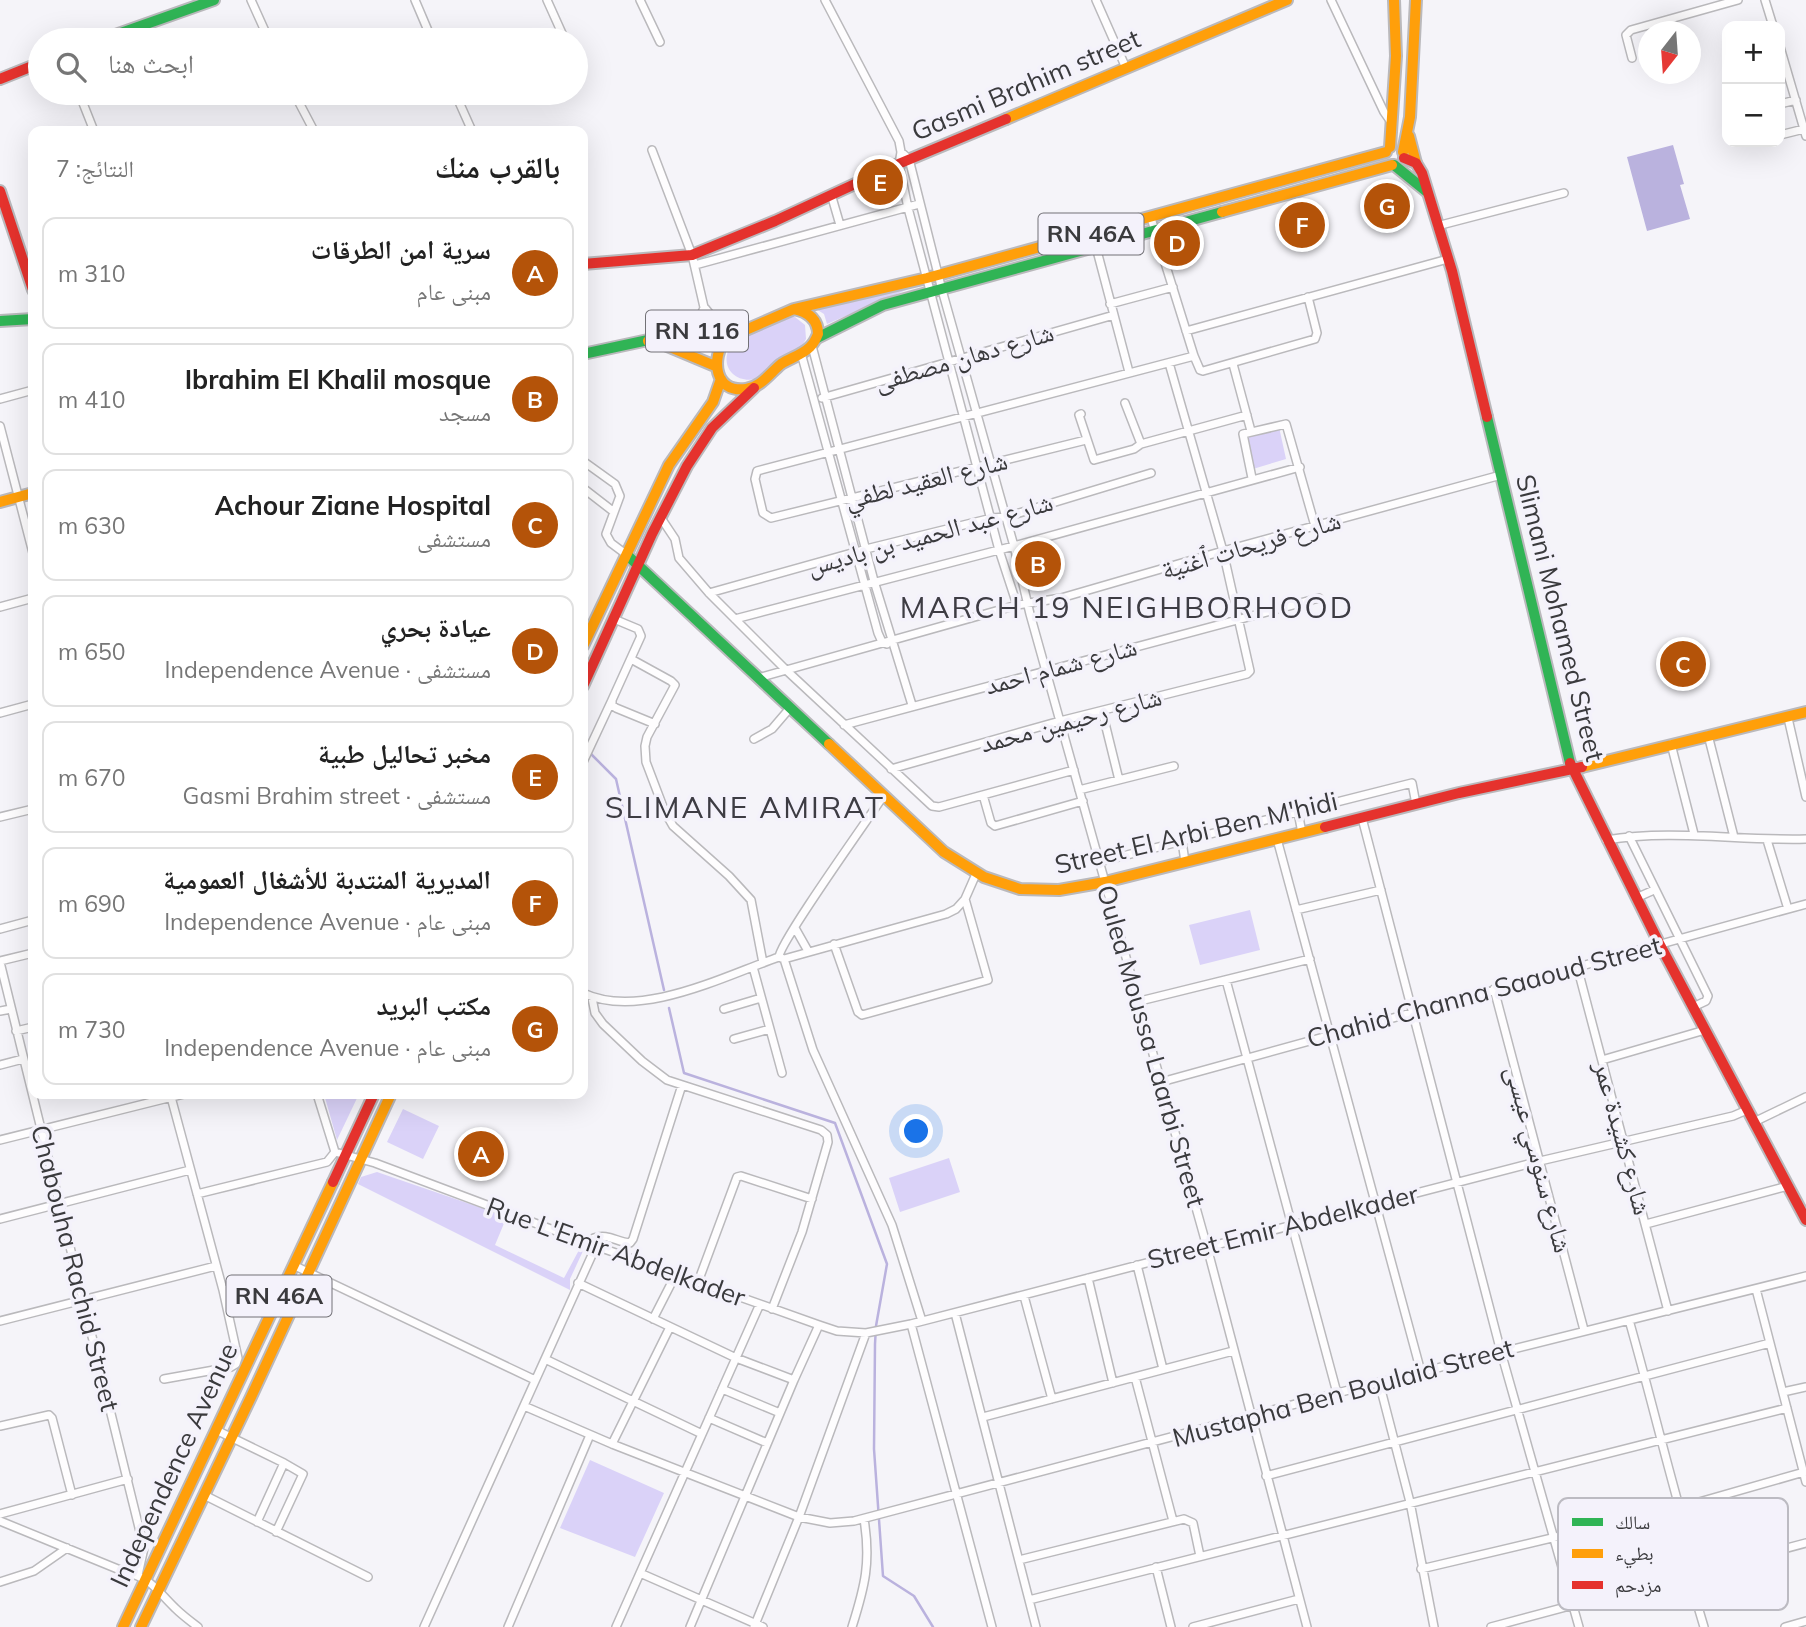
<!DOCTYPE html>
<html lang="ar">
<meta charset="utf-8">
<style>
body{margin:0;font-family:Mulish,"Noto Naskh Arabic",sans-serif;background:#f6f6f6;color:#222;direction:rtl}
.controls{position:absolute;right:21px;top:21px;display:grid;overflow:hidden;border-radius:14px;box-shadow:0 7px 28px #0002}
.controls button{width:63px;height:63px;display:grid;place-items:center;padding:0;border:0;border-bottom:2px solid #e0e0e0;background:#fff;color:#222;font:35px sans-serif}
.compass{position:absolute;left:1638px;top:21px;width:63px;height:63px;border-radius:50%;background:#fff;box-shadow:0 7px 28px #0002;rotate:197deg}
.you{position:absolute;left:917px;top:1132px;width:24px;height:24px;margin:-18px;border:5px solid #fff;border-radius:50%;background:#1a73e8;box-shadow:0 0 0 10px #1a73e833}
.badge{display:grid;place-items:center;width:46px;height:46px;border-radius:50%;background:#b45309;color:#fff;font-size:23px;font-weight:700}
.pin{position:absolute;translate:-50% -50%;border:4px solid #fff;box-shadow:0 2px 7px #0006}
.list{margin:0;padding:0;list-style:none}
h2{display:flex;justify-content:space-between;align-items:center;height:91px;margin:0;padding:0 28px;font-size:30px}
h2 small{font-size:23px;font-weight:400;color:#767676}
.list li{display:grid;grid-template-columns:46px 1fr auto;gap:21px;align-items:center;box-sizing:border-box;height:112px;margin:0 14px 14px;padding:0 14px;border:2px solid #e0e0e0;border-radius:14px}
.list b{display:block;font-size:26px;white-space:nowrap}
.list p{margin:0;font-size:23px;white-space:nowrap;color:#767676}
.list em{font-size:23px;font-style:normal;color:#767676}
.icon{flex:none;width:38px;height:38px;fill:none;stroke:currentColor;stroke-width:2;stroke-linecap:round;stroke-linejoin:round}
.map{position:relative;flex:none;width:1806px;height:1627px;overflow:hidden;direction:ltr}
.search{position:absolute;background:#fff;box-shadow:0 7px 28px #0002;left:28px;top:28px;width:560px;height:77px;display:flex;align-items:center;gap:18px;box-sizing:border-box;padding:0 24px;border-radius:38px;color:#767676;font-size:26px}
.panel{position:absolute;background:#fff;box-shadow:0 7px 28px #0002;left:28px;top:126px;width:560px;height:973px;border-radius:14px;direction:rtl}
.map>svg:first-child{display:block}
</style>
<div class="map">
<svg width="1806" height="1627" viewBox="0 0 1806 1627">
<rect width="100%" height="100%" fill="#f5f4f9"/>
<path fill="#dad2f8" d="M 920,284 L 827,324 L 824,314 L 816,309 Z
M 788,316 L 795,317 L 805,325 L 806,339 L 802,346 L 756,379 C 731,384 717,361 734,341 Z
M 1279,427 L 1286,459 L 1253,469 L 1246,436 Z
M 1250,910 L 1260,950 L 1200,965 L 1189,925 Z
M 324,1094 L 359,1094 L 337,1140 Z
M 403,1109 L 439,1126 L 423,1159 L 387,1142 Z
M 949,1158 L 960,1192 L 900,1212 L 889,1178 Z
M 377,1172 L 502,1215 L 505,1221 L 495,1245 L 564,1278 L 579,1250 L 570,1246 L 571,1243 L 583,1247 L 583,1251 L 570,1279 L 570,1290 L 358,1184 L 361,1177 Z
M 590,1460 L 664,1493 L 635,1557 L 560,1528 Z"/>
<path fill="#bab2de" d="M 1673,145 L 1684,184 L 1680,185 L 1690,219 L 1647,231 L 1627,157 Z"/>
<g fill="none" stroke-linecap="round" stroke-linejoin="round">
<path stroke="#bab2de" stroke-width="2.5" d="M 590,753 L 616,779 L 664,990
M 669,1008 L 684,1073 L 835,1123 L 887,1264 L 876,1326 L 875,1344 L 874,1449 L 883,1576 L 914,1596 L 933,1627"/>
<g stroke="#bab9bc" stroke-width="10">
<path id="street" d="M 251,0 L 269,40
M 415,0 L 432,40
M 547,0 L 565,40
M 640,0 L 660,42
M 825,0 L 899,141 L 901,152 L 899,164 L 908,208 L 999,550 L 1017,605
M 1096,0 L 1126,68
M 1331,0 L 1384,112 L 1391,122
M 1765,0 L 1773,26
M 1780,47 L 1806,136
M 1632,58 L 1626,35 L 1631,30 L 1738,0
M 576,64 L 576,65
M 79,93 L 94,131
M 294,93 L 314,131
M 455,93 L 472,131
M 1780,104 L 1796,100
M 1780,135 L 1804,129
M 652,150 L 692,255 L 706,316 L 718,349
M 901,152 L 909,159 L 942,290 L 1014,546 L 1030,614 L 1207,1247 L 1307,1627
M 831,194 L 840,225
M 1151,218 L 1194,356 L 1200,370 L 1203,371 L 1315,339 L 1317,333 L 1308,297
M 1437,226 L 1564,193
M 1096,247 L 1129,372
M 695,265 L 919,204
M 1110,304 L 1173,287
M 705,308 L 722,329
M 1186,331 L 1448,259
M 693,332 L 704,308
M 812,346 L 874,581 L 912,705
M 801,353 L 878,633 L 882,642 L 887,644
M 1233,364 L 1251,431
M 822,398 L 1114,315
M 0,399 L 33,390
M 1125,403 L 1141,444
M 1081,414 L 1079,415 L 1094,460 L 1134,449 L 1141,444 L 1247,415
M 0,426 L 33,553
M 1086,440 L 771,518 L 763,513 L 755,479 L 757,471 L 1194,356
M 583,461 L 615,484 L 620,496 L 606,534 L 611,543 L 627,555
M 1252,478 L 1243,434 L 1286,424 L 1315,526
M 583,488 L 614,512
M 661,518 L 675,539 L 679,558 L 709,593 L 785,669 L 932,806 L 939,807 L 1074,770
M 709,593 L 866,549 L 992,518 L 1006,517 L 1151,473
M 0,607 L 33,598
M 614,619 L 638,629 L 641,636 L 612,700 L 612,705 L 616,708 L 655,724
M 735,619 L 1014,546 L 1300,467
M 631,659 L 671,681 L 675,685 L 647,737 L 645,746 L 646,762 L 665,812 L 673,826 L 729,876 L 751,900 L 763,963
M 758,678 L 1017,605 L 1061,598 L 1223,551 L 1501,475
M 1102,711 L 1119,780
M 0,713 L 33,704
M 1788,718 L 1806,797
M 844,725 L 1319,598
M 1708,735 L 1734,837
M 754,739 L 772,729 L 790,708
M 1671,744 L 1694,834
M 583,762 L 612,700
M 891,769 L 1060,721 L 1247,674 L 1250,671 L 1223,551 L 1169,363
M 1079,790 L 1174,766
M 884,795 C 869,818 779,943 779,957 L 784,959 L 946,914 L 956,909 L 965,899
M 983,795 L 991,823 L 995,826 L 1083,801
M 1298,812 L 1302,833
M 0,817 L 33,809
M 1362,818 L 1501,1352 L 1579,1627
M 1629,836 L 1708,996 L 1706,1001 L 1693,1007
M 1277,839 L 1421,1372
M 1606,840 C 1673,829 1739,841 1806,839
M 1767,840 L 1788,909
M 1182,841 L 1185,862
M 1099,862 L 1412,783 L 1416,804
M 1636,898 L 1654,890
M 1296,910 L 1381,890
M 795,928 L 808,951
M 0,929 L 33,920
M 834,944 L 858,1012 L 862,1015 L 988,980 L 965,899 L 976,874
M 784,959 L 813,1050 L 892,1225 L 922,1321
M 0,961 L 33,953
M 0,962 L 144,1548 L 138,1575
M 1577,966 L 1668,1311
M 753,967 L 782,1073
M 1226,980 L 1337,1393
M 1494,989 L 1584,1330
M 583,993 C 640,1020 724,976 779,957
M 592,998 L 595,1013 L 603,1024 L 642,1061 L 667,1080 L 821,1130 L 827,1135 L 828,1142 L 802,1232 L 772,1309
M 1140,1001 L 1310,959
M 724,1009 L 761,998
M 0,1011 L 11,1009
M 16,1031 L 33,1027
M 734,1039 L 770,1029
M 1602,1060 L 1705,1030
M 0,1065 L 23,1059
M 1161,1082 L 1806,904
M 317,1094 L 335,1152
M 1754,1122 L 1806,1097
M 0,1140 L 184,1094
M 335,1152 L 375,1163 L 596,1246 L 819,1325 L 837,1331 L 866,1333 L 911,1324 L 1540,1161 L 1733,1116 L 1747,1110
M 197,1194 L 327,1162 L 335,1152
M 0,1219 L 190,1170
M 1646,1224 L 1788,1186
M 590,1244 L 594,1238 C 607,1233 617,1242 630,1243 L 633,1239 L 682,1085
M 293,1265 L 535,1380
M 1137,1265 L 1163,1369
M 1088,1278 L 1113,1383
M 698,1282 L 737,1177 L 741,1176 L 812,1199
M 578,1283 L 736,1358 L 794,1380 L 819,1325
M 1756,1289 L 1806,1482
M 223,1290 L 260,1285 L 302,1287
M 1024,1296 L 1052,1399
M 955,1313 L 1036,1627
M 653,1319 L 676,1274
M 1629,1320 C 1653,1404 1672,1488 1698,1572
M 0,1321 L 216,1266
M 911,1324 L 992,1627
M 545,1359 L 702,1434
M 1135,1377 L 1173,1521
M 164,1379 L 231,1367 L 236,1364 L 238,1358 L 223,1290 L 171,1097
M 1379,1382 L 1410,1502 L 1434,1627
M 722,1389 L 780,1413
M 1783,1392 L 1806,1387
M 524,1406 L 612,1444 L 799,1517 L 830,1523 L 854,1521 L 1337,1393 L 1806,1276
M 983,1417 L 1233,1351
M 709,1418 L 767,1443
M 0,1426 L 49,1415 L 52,1418 L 72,1495
M 216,1430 L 284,1463 L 303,1474 L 276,1532
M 612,1444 L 670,1327
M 1266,1476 L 1770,1343
M 204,1495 L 368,1577
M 0,1514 L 128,1479
M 0,1521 L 125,1572 C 152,1578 157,1591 175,1608 C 182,1615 190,1621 198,1627
M 257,1522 L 284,1463
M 1019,1560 L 1184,1519 L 1193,1523 L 1200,1556
M 1156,1567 L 1171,1627
M 1421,1569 L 1678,1508 L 1804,1472
M 640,1573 L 763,1627
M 1688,1573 L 1704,1627
M 0,1582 L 34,1571 L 67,1548
M 1029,1600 L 1787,1408
M 424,1627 L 596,1246
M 508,1627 L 590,1435
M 616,1627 L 760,1304
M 690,1627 L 794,1380
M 754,1627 L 799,1517 L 866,1333
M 852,1627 C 865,1586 871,1562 864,1519
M 1193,1627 L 1299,1599
M 1491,1627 L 1806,1543
M 1785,1627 L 1806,1621"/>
</g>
<g stroke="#bab9bc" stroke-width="14">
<path id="fast" d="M 101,40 L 214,0
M 1394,165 L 1426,191
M 0,321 L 33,319
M 817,338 L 883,305 L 1222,212
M 583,354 L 662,337 L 742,328
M 1487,417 L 1570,763
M 627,555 L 829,744"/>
</g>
<g stroke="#bab9bc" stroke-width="14">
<path id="slow" d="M 1006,119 L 1287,0
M 1409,136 L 1416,163
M 1390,147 L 1396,56 L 1394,0
M 1403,152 L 1410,117 L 1416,0
M 1222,212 L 1392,165
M 794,309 L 927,278 L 1386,152
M 794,309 C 808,312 818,319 818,334 C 816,339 814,343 810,347 C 802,355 790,358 781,364 C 770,373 761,387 746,389 C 714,393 711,359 725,339 Z
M 648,341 L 665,345 L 715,366
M 0,502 L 33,493
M 583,646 L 669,465 L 713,402 L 721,379
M 829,744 L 944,852 L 984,877 L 1020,889 L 1059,890 L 1105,882 L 1325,827
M 1582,767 L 1806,712
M 123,1627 L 333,1182
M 141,1627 L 251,1397 L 391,1094"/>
</g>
<g stroke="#bab9bc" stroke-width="14">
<path id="jam" d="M 0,79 L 40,63
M 1404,158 L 1416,163 L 1422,173 L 1452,271 L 1487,417
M 0,191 L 33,290
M 583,264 L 692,255 L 775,221 L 896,165 L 1006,119
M 583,686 L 652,534 L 687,466 L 712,428 L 754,388
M 1570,763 L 1659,943 L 1806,1220
M 1325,827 L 1459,793 L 1582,767
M 333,1182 L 374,1094"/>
</g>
<use href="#street" stroke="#fefdfe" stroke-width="7"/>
<use href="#fast" stroke="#30b455" stroke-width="10"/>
<use href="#slow" stroke="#ff9f0a" stroke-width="10"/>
<use href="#jam" stroke="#e5322d" stroke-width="10"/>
</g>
<g text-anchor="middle" stroke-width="7" stroke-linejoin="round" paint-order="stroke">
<g fill="#f4f2fb" stroke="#727176" stroke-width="2">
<rect x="1038.5" y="213.5" width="105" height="41" rx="5"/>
<rect x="646" y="310.5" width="102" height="41" rx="5"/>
<rect x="226.5" y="1275.5" width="105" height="41" rx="5"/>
</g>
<g font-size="24" font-weight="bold" fill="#3a3a3d">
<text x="1091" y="242">RN 46A</text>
<text x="697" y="339">RN 116</text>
<text x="279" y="1304">RN 46A</text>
</g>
<g font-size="26" fill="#3a3a3d" stroke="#f4f2fb">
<text transform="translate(1026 85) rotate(-23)" y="9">Gasmi Brahim street</text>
<text transform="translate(964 357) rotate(-16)" y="9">شارع دهان مصطفى</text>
<text transform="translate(926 480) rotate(-14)" y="9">شارع العقيد لطفي</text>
<text transform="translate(930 534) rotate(-15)" y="9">شارع عبد الحميد بن باديس</text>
<text transform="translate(1251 545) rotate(-16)" y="9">شارع فريحات ٱغنية</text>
<text transform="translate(1560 618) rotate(76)" y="9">Slimani Mohamed Street</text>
<text transform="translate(1061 666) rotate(-15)" y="9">شارع شمام احمد</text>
<text transform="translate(1071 720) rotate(-15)" y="9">شارع رحيمين محمد</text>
<text transform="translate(1196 833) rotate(-13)" y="9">Street El Arbi Ben M'hidi</text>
<text transform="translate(1484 992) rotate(-15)" y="9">Chahid Channa Saaoud Street</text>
<text transform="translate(1151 1046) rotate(74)" y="9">Ouled Moussa Laarbi Street</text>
<text transform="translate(1623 1138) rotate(75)" y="9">شارع كشيدة عمر</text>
<text transform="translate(1539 1159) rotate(75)" y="9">شارع سنوسي عيسى</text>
<text transform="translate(1283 1227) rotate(-14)" y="9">Street Emir Abdelkader</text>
<text transform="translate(616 1252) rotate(20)" y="9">Rue L'Emir Abdelkader</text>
<text transform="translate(75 1268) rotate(76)" y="9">Chabouha Rachid Street</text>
<text transform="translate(1343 1393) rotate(-15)" y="9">Mustapha Ben Boulaid Street</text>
<text transform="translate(174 1465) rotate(-65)" y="9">Independence Avenue</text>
</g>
<g font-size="30" letter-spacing="2" fill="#3d3c43" stroke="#f4f2fb">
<text x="1127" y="618">MARCH 19 NEIGHBORHOOD</text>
<text x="745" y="818">SLIMANE AMIRAT</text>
</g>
</g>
<rect x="1558" y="1498" width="230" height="112" rx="10" fill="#f4f2fb" stroke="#bcbbc2" stroke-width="2"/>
<rect x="1572" y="1518" width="31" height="8" fill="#30b455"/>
<rect x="1572" y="1549" width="31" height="9" fill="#ff9f0a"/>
<rect x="1572" y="1581" width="31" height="8" fill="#e5322d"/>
<g font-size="19" fill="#3a3a3d">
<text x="1615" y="1529">سالك</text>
<text x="1615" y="1560">بطيء</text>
<text x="1615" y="1592">مزدحم</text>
</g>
</svg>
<div class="controls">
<button>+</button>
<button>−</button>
</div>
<svg class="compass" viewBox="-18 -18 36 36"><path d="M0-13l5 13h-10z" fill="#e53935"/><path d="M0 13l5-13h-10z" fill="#767676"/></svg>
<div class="you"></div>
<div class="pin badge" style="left:481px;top:1154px">A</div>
<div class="pin badge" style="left:1038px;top:564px">B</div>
<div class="pin badge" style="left:1683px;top:664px">C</div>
<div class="pin badge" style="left:1177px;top:243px">D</div>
<div class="pin badge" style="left:880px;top:182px">E</div>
<div class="pin badge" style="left:1302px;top:225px">F</div>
<div class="pin badge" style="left:1387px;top:206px">G</div>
<div class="search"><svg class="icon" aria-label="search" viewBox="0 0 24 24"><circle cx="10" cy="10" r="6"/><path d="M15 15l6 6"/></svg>ابحث هنا</div>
<section class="panel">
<h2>بالقرب منك<small>النتائج: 7</small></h2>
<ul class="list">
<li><span class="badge">A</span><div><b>سرية امن الطرقات</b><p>مبنى عام</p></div><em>310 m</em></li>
<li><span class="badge">B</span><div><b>Ibrahim El Khalil mosque</b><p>مسجد</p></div><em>410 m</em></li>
<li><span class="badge">C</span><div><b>Achour Ziane Hospital</b><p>مستشفى</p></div><em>630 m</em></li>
<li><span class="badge">D</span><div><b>عيادة بحري</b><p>مستشفى · Independence Avenue</p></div><em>650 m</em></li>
<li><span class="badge">E</span><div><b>مخبر تحاليل طبية</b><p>مستشفى · Gasmi Brahim street</p></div><em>670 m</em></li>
<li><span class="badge">F</span><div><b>المديرية المنتدبة للأشغال العمومية</b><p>مبنى عام · Independence Avenue</p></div><em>690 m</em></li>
<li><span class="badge">G</span><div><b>مكتب البريد</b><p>مبنى عام · Independence Avenue</p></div><em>730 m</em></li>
</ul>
</section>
</div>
